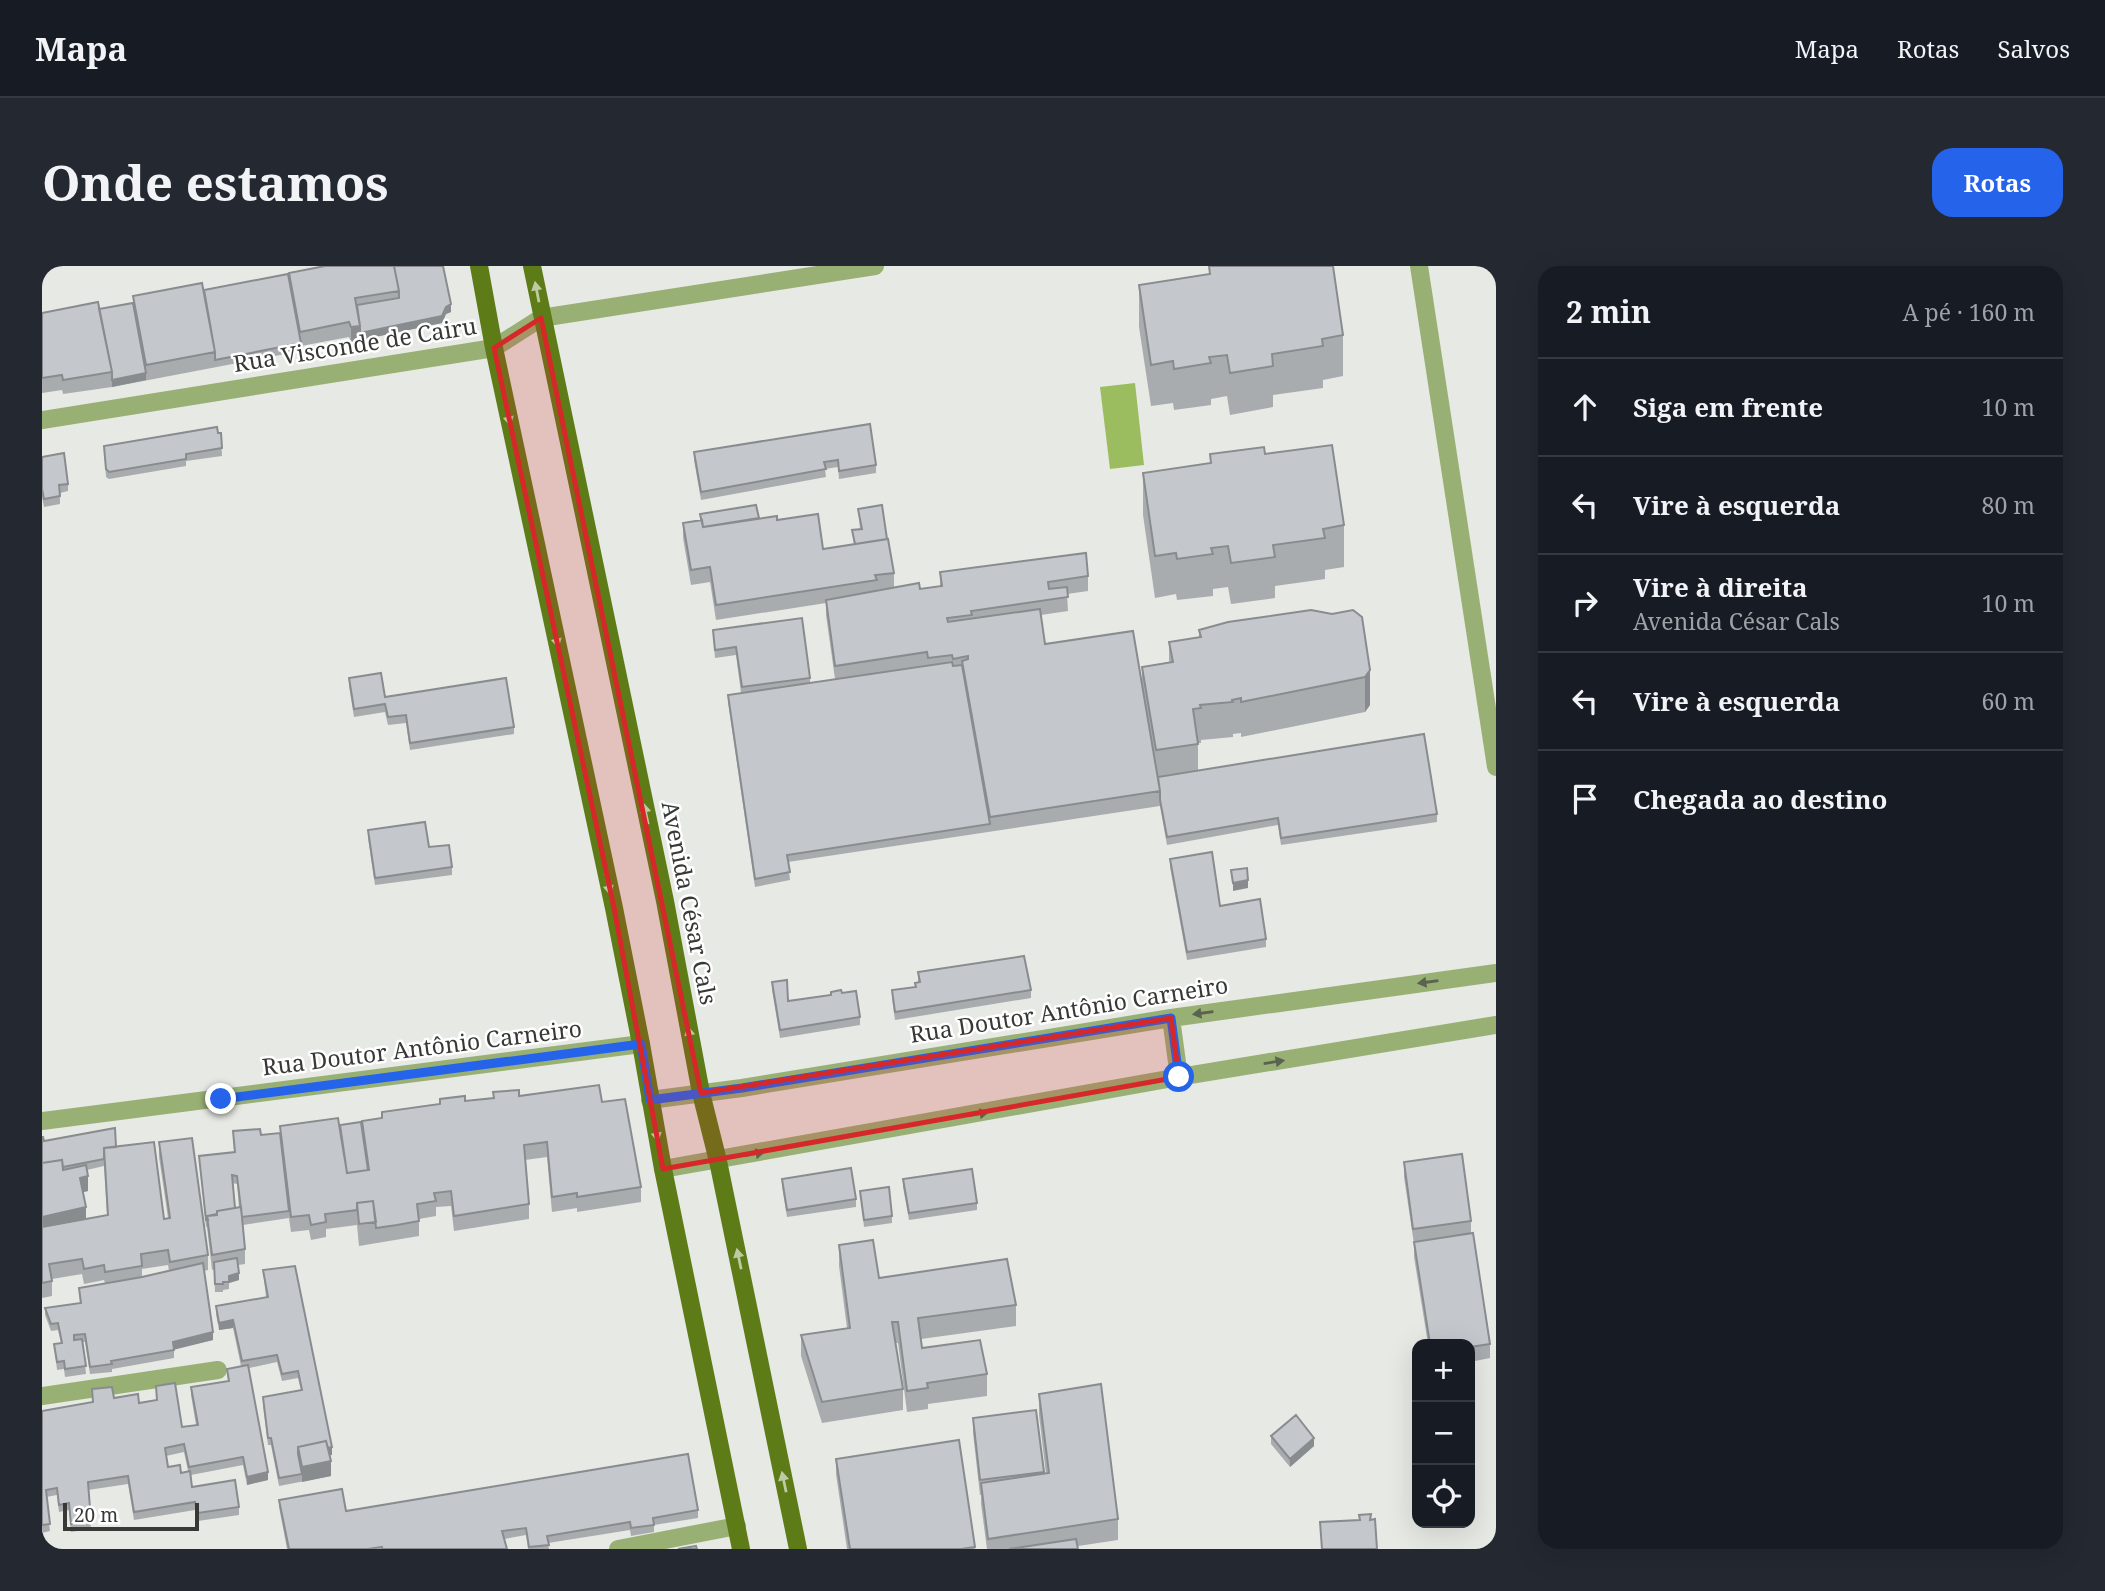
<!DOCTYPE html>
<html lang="pt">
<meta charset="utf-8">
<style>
body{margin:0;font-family:"Noto Serif",serif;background:#242831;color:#f1f3f6}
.controls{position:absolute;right:21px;bottom:21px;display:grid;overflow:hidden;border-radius:14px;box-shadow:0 7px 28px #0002}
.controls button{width:63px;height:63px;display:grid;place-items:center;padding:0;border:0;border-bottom:2px solid #363941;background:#171b24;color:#f1f3f6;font:35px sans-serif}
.scale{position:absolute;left:21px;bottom:18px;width:136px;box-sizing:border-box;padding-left:7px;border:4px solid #383937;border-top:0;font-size:19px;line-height:24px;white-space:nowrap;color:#383937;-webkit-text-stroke:5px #fff;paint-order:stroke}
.stop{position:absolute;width:21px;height:21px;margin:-16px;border:5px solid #2563eb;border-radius:50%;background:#fff}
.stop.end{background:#2563eb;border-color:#fff;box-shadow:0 2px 7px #0008}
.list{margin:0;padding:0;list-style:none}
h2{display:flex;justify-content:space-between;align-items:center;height:91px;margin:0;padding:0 28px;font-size:30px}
h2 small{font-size:23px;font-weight:400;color:#9ea1a6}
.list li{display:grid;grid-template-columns:46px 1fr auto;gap:21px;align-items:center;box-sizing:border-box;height:98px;padding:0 28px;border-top:2px solid #363941}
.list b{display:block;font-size:26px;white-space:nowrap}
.list p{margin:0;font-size:23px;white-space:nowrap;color:#9ea1a6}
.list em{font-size:23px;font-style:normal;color:#9ea1a6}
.icon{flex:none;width:38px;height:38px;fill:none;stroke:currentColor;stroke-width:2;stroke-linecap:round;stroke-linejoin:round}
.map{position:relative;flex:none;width:1454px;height:1283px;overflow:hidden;border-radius:21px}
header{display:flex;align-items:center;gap:42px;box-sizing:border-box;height:98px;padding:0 35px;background:#171b24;border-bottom:2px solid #363941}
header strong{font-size:33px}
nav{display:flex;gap:38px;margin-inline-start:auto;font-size:24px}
.intro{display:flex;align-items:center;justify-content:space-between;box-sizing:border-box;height:168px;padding:0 42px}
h1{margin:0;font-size:49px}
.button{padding:18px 32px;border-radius:21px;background:#2563eb;color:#fff;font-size:24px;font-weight:700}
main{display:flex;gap:42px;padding:0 42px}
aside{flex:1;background:#171b24;border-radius:21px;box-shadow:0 7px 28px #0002}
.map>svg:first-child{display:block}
</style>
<header>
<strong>Mapa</strong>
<nav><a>Mapa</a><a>Rotas</a><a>Salvos</a></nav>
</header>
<div class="intro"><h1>Onde estamos</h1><a class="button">Rotas</a></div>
<main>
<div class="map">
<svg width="1454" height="1283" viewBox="0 0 1454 1283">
<rect width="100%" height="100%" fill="#e7e9e4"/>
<path fill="#9bbd5f" d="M 1093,117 L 1102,199 L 1068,203 L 1058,121 Z"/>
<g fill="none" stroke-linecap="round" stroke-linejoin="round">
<path stroke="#99b075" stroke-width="18" d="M 0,1130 L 176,1104
M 576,1283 L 695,1260"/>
<path stroke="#99b075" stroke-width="18" d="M 1377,0 L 1454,501
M 0,154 L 452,82 L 499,52 L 833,0
M 1129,752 L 1137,811
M 608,834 L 700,822 L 1129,752 L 1454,707
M 0,855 L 599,778
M 621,903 L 1137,811 L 1454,759"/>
<path stroke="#5d7c17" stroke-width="18" d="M 437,0 L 452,82 L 572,642 L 599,778 L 621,903 L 699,1283
M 490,0 L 623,635 L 659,827 L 676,895 L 756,1283"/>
</g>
<path fill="#a9acaf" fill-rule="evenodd" d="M 401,0 L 409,46 L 404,48 L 400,57 L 309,76 L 307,71 L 259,80 L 259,85 L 70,121 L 21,128 L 20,124 L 0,127 L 0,47 L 57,43 L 91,37 L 91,30 L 247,15 L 247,7 Z
M 1167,0 L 1301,69 L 1301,110 L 1281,114 L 1281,122 L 1231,129 L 1231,141 L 1188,149 L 1185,130 L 1169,133 L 1169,139 L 1132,144 L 1131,137 L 1109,140 L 1097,61 L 1097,19 L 1167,9 Z
M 828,158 L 834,199 L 834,207 L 797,213 L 796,201 L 783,203 L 784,211 L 659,234 L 652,194 L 652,186 Z
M 179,167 L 180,190 L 144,195 L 144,200 L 67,213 L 64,211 L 62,180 Z
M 1168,188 L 1223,188 L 1302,259 L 1302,301 L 1283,304 L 1283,313 L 1233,320 L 1233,332 L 1189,338 L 1186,321 L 1171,323 L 1171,330 L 1135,334 L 1134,328 L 1113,332 L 1101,249 L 1101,207 L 1168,198 Z
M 0,191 L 26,218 L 26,225 L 18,227 L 18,238 L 2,241 L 0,231 Z
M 816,243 L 845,273 L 852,307 L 852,321 L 835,324 L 835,325 L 878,323 L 898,320 L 898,306 L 1046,310 L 1046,325 L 1025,328 L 1026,345 L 999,349 L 1003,378 L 1100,419 L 1100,401 L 1127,396 L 1127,376 L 1157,371 L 1157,364 L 1290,348 L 1311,344 L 1328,439 L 1323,446 L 1199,471 L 1199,467 L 1191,468 L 1191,471 L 1159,474 L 1159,477 L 1156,477 L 1156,505 L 1395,548 L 1395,556 L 1239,579 L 1236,559 L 1125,579 L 1118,540 L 746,596 L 748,614 L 713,621 L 686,436 L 686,429 L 699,427 L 694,389 L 673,392 L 671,364 L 768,412 L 768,417 L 793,413 L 784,349 L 784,337 L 674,354 L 668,316 L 649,319 L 641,272 L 641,257 L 658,254 L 658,248 L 735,254 L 781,283 L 812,278 L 810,264 L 818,263 Z
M 307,412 L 343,431 L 472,461 L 472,468 L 368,484 L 364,457 L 346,459 L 343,446 L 312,451 L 307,420 Z
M 326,564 L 387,581 L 410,601 L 410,609 L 333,619 L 326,572 Z
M 1128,593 L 1178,640 L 1224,673 L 1224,681 L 1145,694 L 1128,601 Z
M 876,706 L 989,724 L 989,732 L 853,754 L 850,732 L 850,724 L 874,721 L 876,716 Z
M 730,716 L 746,735 L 800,727 L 818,751 L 818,759 L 738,772 L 730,724 Z
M 451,826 L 477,830 L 560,836 L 599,921 L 599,936 L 535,946 L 535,942 L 510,946 L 505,891 L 483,894 L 487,938 L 487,953 L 412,965 L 409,940 L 394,941 L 394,950 L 377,953 L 377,970 L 317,980 L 315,959 L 284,963 L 284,971 L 269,974 L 267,964 L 249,966 L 247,952 L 201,959 L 203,983 L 203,998 L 196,999 L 197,1014 L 187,1017 L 187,1023 L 181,1024 L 181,1026 L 173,1026 L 172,1003 L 170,1004 L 165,961 L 164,961 L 157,890 L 192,886 L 191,865 L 219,869 L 238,867 L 238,860 L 298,859 L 340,852 L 340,846 L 451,832 ZM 190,917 L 195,918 L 197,942 L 193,942 Z
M 0,871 L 2,875 L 74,881 L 122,953 L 126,952 L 117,891 L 117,876 L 166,989 L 166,1004 L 162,1005 L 171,1074 L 132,1083 L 132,1092 L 70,1103 L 70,1106 L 48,1108 L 43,1076 L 41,1076 L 44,1108 L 23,1111 L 22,1103 L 15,1104 L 12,1078 L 19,1077 L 16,1064 L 9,1065 L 3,1049 L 3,1042 L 38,1037 L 37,1022 L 63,1017 L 62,1014 L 42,1018 L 40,1008 L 10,1013 L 10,1030 L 0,1032 ZM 62,900 L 65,949 L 44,953 L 41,926 L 46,925 L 45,904 ZM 126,999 L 127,1005 L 100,1011 L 100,1003 Z
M 1362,896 L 1429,955 L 1429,968 L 1448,1078 L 1448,1092 L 1428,1096 L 1428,1078 L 1386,1078 L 1372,991 L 1372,978 L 1362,911 Z
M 740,913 L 814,933 L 814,941 L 745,951 L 740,920 Z
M 861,913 L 935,937 L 935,944 L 867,954 L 861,921 Z
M 818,925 L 850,950 L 850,957 L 822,961 Z
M 797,979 L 837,1012 L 974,1039 L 974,1060 L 879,1073 L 880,1082 L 945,1108 L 945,1130 L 886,1138 L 886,1143 L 865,1146 L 856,1077 L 853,1077 L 861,1123 L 861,1144 L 780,1157 L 759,1090 L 759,1069 L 805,1062 L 797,1000 Z
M 221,1004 L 290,1189 L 288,1189 L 289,1210 L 237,1220 L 229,1179 L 226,1179 L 221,1139 L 221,1131 L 259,1124 L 256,1112 L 240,1115 L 235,1096 L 207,1102 L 226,1214 L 205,1219 L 201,1199 L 149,1209 L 150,1221 L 197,1241 L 197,1249 L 156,1255 L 153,1244 L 92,1254 L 86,1218 L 46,1224 L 49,1263 L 29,1266 L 27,1244 L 17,1246 L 15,1229 L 4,1231 L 8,1265 L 0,1267 L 0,1145 L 51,1136 L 50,1123 L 72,1132 L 97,1137 L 115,1134 L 114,1120 L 140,1161 L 154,1159 L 149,1129 L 149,1121 L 186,1115 L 185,1103 L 199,1100 L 191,1062 L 177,1064 L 174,1048 L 174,1040 L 224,1031 ZM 142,1186 L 146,1205 L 139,1207 L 126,1201 L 124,1190 Z
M 997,1128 L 1076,1253 L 1076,1274 L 1036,1280 L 1036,1283 L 945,1283 L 939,1238 L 939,1229 L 938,1229 L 931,1167 L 931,1152 L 994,1144 L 1002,1208 L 1004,1208 L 997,1149 Z
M 1229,1170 L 1272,1180 L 1248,1201 L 1229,1178 Z
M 917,1174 L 933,1283 L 805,1283 L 794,1208 L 794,1193 Z
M 237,1234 L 304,1245 L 656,1244 L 656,1252 L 612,1259 L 612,1266 L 589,1270 L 588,1264 L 506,1277 L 507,1283 L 486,1283 L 484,1269 L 462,1273 L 465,1283 L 245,1283 L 237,1241 Z"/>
<path fill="#898c8f" d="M 409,38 L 409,46 L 404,48 L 400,57 L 309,76 L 309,61 L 404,41 Z
M 104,107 L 104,114 L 70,121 L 70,114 Z
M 1328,404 L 1328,439 L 1323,446 L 1323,411 Z
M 1206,614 L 1206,622 L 1191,625 L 1191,617 Z
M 46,910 L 46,925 L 38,927 L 38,912 Z
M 44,941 L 44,956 L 0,966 L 0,951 Z
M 197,1007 L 197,1014 L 187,1017 L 187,1010 Z
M 191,1054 L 191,1062 L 177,1064 L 177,1057 Z
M 171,1066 L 171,1074 L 131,1084 L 131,1076 Z
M 1272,1172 L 1272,1180 L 1248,1201 L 1248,1193 Z
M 290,1181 L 290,1189 L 259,1195 L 258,1188 Z
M 289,1195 L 289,1210 L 260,1216 L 260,1201 Z
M 226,1206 L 226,1214 L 205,1219 L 205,1211 Z"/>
<path fill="#c4c8cc" stroke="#898c8f" stroke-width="2" d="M 283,0 L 352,0 L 357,25 L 313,32 L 318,60 L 309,61 L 307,56 L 258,66 L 247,7 Z
M 352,0 L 401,0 L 409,38 L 404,41 L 400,50 L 318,67 L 318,60 L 315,39 L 357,32 L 357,25 Z
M 1167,0 L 1291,0 L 1301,69 L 1280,73 L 1281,80 L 1230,88 L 1231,100 L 1188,107 L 1185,89 L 1167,91 L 1169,97 L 1132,103 L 1131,95 L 1109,99 L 1097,19 L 1168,8 Z
M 246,8 L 259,77 L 173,94 L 173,86 L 162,24 Z
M 160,17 L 173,86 L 104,99 L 91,30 Z
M 56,36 L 70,106 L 21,114 L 20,109 L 0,112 L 0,47 Z
M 91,37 L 104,107 L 70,114 L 70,106 L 57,43 Z
M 828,158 L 834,199 L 797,205 L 796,194 L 782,196 L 784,203 L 659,226 L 652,186 Z
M 175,161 L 176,167 L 179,167 L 180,182 L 144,188 L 144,193 L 67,206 L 64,203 L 62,180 Z
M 1290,179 L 1302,259 L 1281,263 L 1283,272 L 1231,279 L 1233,291 L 1189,297 L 1186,280 L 1169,282 L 1171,288 L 1135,293 L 1134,287 L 1113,290 L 1101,207 L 1169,197 L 1168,188 L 1222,181 L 1223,188 Z
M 22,187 L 26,218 L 17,219 L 18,230 L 2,233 L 0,223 L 0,191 Z
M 714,239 L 717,252 L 661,261 L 658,248 Z
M 840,239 L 845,273 L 813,278 L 810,264 L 820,263 L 816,243 Z
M 776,248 L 781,283 L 846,273 L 852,307 L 833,309 L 835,314 L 674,339 L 668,301 L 649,304 L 641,257 L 660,254 L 661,261 L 735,250 L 735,254 Z
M 1044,287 L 1046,310 L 1006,316 L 1007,323 L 1025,321 L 1026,331 L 929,345 L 930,349 L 905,352 L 906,356 L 998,343 L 1003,378 L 1091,365 L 1118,525 L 948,551 L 920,395 L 926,393 L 926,390 L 911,393 L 910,389 L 886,392 L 885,386 L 793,400 L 784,334 L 877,317 L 878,323 L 900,320 L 898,306 Z
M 1269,344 L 1290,348 L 1311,344 L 1320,351 L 1328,404 L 1323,411 L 1199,436 L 1199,432 L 1190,434 L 1191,436 L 1158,439 L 1159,442 L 1151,443 L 1156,478 L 1114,484 L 1100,401 L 1131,396 L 1127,376 L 1159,371 L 1157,364 L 1186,356 Z
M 760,352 L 768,412 L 700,421 L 694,381 L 673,384 L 671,364 Z
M 910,396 L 911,400 L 920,399 L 948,558 L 745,589 L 748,606 L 713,613 L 686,429 Z
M 339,407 L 343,431 L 464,412 L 472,461 L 368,477 L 364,449 L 346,451 L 343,438 L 312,443 L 307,412 Z
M 1382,468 L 1395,548 L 1239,572 L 1236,552 L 1125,571 L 1118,534 L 1118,525 L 1116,511 Z
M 383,556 L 387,581 L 407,579 L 410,601 L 333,612 L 326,564 Z
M 1170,586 L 1178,640 L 1218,633 L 1224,673 L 1145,686 L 1128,593 Z
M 1205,602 L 1206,614 L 1191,617 L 1189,604 Z
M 982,690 L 989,724 L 853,746 L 850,724 L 874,721 L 873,717 L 878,716 L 876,706 Z
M 745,714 L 746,735 L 789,729 L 789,726 L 799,724 L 800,727 L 814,725 L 818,751 L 738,764 L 730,716 Z
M 557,819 L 560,836 L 583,833 L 599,921 L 535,931 L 535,927 L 510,931 L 505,876 L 482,879 L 487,938 L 412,950 L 409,925 L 392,927 L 394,935 L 375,938 L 377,955 L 355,959 L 334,962 L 331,935 L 315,937 L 315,944 L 283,948 L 284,956 L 269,959 L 267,949 L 249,951 L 238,860 L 296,852 L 305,907 L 327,904 L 320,855 L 340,852 L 340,846 L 398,838 L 398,833 L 423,830 L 423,835 L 452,832 L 451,826 L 477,824 L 477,830 Z
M 319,856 L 326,904 L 305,907 L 298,859 Z
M 73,862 L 74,881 L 62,882 L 62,893 L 21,901 L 20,894 L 0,897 L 0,871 L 1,871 L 2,875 Z
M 218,863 L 219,869 L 238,867 L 247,945 L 200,951 L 195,910 L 190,909 L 193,942 L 175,945 L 175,949 L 165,950 L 166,954 L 164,954 L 157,890 L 193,886 L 191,865 Z
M 150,872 L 166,989 L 128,996 L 126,984 L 99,988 L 100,1000 L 63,1006 L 62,999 L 42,1003 L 40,993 L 7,998 L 10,1015 L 0,1017 L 0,961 L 66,949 L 62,882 L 112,876 L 122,953 L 128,952 L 117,876 Z
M 1420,888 L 1429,955 L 1371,963 L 1362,896 Z
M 20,894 L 21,904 L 44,899 L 46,910 L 38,912 L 44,941 L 0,951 L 0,897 Z
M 809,902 L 814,933 L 745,944 L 740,913 Z
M 930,903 L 935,937 L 867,947 L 861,913 Z
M 847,921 L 850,950 L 822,954 L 818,925 Z
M 331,935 L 334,956 L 317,958 L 315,937 Z
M 199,941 L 203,983 L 170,989 L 165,950 L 175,948 L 175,945 Z
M 1431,967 L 1448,1078 L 1428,1081 L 1428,1078 L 1388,1078 L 1372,976 Z
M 831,974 L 837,1012 L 965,993 L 974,1039 L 876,1052 L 880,1082 L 938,1074 L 945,1108 L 885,1117 L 886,1122 L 865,1125 L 856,1056 L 850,1056 L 861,1123 L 780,1136 L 759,1069 L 808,1062 L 797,979 Z
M 195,992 L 197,1007 L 187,1010 L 187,1016 L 181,1016 L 181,1018 L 173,1018 L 172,996 Z
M 161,997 L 171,1066 L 131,1076 L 132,1084 L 69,1095 L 70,1098 L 48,1101 L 43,1068 L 32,1069 L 32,1074 L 40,1073 L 44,1100 L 23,1103 L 22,1095 L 15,1096 L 12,1078 L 20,1077 L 16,1057 L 9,1058 L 3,1042 L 39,1037 L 37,1022 L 100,1011 Z
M 253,1000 L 290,1181 L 286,1182 L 284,1175 L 256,1181 L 256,1188 L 260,1208 L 237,1212 L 229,1172 L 226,1172 L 221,1131 L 260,1124 L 256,1105 L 240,1108 L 235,1089 L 200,1095 L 191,1054 L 177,1057 L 174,1040 L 226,1031 L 221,1004 Z
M 206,1099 L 226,1206 L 205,1211 L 201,1191 L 147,1201 L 142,1178 L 123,1182 L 126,1201 L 138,1199 L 139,1207 L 148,1205 L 150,1221 L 193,1214 L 197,1241 L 156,1247 L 153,1236 L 92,1246 L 86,1210 L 46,1216 L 49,1255 L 29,1258 L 27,1237 L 17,1239 L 15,1222 L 4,1224 L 8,1258 L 0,1259 L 0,1145 L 51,1136 L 50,1123 L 70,1121 L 72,1132 L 96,1128 L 97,1137 L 115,1134 L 114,1120 L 133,1117 L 140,1161 L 156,1159 L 149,1121 L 187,1115 L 185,1103 Z
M 1059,1118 L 1076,1253 L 946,1273 L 939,1217 L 1007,1207 L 997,1128 Z
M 994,1144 L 1002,1206 L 938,1214 L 931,1152 Z
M 1254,1149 L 1272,1172 L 1248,1193 L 1229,1170 Z
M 917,1174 L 933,1281 L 919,1283 L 808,1283 L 794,1193 Z
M 284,1175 L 289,1195 L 260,1201 L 256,1181 Z
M 646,1188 L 656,1244 L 611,1252 L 612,1259 L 589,1262 L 588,1256 L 505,1270 L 507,1279 L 487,1281 L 484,1262 L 460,1265 L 465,1283 L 340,1283 L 340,1281 L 326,1283 L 247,1283 L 237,1234 L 300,1223 L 304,1245 Z
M 1329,1248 L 1328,1254 L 1333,1253 L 1335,1283 L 1280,1283 L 1278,1256 L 1318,1254 L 1317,1249 Z
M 1034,1273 L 1036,1283 L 967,1283 Z
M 654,1280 L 655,1283 L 636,1283 Z"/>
<defs><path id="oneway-solid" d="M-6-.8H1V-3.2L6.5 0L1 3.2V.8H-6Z" transform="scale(1.75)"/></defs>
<g fill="#becba2">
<use href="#oneway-solid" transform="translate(495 26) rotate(-101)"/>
<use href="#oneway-solid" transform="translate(466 149) rotate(78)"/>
<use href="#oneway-solid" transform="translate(514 371) rotate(78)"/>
<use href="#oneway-solid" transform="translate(604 548) rotate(-102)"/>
<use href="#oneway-solid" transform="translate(566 618) rotate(78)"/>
<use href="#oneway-solid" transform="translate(648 771) rotate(-101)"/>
<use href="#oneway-solid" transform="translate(614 865) rotate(80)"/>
<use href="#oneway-solid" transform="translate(697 993) rotate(-102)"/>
<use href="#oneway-solid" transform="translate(742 1216) rotate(-102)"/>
</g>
<g fill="#5a634d">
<use href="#oneway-solid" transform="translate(1386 716) rotate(172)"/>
<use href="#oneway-solid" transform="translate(1161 747) rotate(172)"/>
<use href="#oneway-solid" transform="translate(1232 796) rotate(-9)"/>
<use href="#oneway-solid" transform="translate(936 848) rotate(-10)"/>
<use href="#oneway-solid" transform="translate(712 888) rotate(-10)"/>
</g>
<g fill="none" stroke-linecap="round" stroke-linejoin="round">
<path stroke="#2563eb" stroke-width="9" d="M 179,833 L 599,778 L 608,834 L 700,822 L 1129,752 L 1137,811"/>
</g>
<path fill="#d62828" fill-opacity="0.2" stroke="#d62828" stroke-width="5" stroke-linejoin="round" d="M 499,52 L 659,827 L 1129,752 L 1137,811 L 621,903 L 572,642 L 452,82 Z"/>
<g text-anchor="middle" stroke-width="5" stroke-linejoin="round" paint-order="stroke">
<g font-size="23" fill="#383937" stroke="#fff">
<text transform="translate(313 79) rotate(-9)" y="8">Rua Visconde de Cairu</text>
<text transform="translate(647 637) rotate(79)" y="8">Avenida César Cals</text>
<text transform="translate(1027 744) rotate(-9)" y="8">Rua Doutor Antônio Carneiro</text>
<text transform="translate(380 782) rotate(-7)" y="8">Rua Doutor Antônio Carneiro</text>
</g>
</g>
</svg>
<div class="controls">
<button>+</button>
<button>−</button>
<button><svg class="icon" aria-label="locate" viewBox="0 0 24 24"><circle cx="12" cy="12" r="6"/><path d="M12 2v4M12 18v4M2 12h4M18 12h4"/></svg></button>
</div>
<div class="scale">20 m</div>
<div class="stop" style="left:1137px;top:811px"></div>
<div class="stop end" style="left:179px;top:833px"></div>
</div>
<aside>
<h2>2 min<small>A pé · 160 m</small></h2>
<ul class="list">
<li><svg class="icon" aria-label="ahead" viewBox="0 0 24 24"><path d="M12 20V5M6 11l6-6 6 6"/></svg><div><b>Siga em frente</b></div><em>10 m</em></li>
<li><svg class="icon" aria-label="left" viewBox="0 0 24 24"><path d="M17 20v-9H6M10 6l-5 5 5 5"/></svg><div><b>Vire à esquerda</b></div><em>80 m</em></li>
<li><svg class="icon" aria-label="right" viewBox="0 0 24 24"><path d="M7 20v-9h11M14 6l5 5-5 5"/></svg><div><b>Vire à direita</b><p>Avenida César Cals</p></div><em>10 m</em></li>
<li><svg class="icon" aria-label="left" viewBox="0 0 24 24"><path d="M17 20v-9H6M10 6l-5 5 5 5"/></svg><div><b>Vire à esquerda</b></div><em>60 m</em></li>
<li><svg class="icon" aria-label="arrive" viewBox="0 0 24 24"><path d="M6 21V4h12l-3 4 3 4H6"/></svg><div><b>Chegada ao destino</b></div></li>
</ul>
</aside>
</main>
